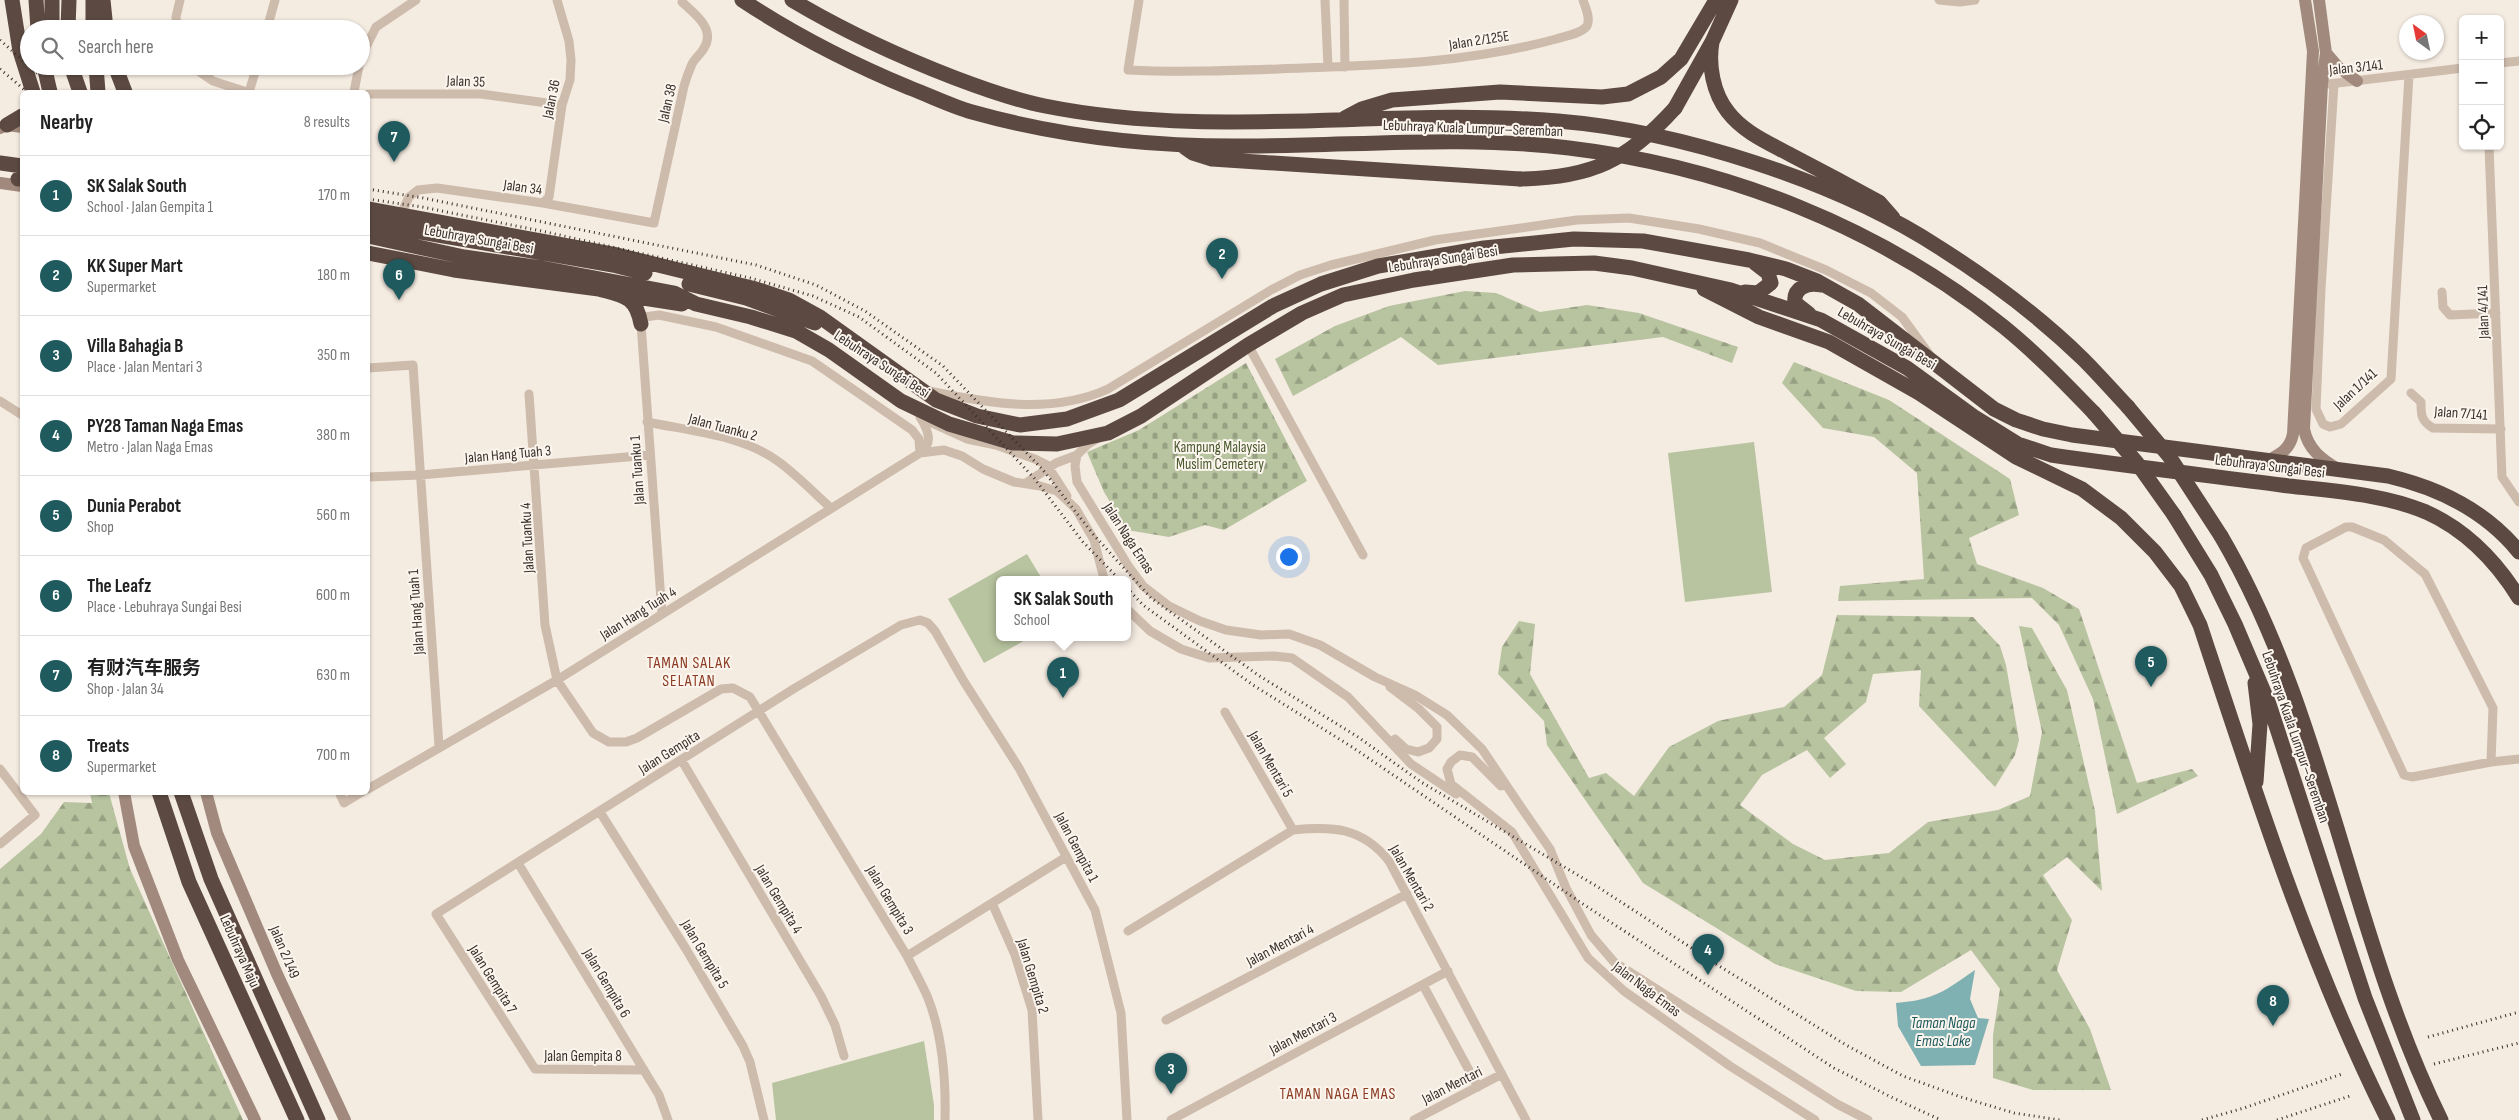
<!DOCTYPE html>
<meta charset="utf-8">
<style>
body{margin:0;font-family:"Sofia Sans Condensed","Noto Sans SC",sans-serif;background:#f2f2f2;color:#222}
.controls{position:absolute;right:15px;top:15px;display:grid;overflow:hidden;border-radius:8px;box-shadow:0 1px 4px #0004}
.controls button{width:45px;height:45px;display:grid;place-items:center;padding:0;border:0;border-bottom:1px solid #e0e0e0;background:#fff;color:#222;font:25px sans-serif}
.compass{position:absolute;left:2399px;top:15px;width:45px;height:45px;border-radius:50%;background:#fff;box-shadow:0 1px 4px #0004;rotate:327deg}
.you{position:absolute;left:1288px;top:556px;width:18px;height:18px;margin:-12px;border:4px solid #fff;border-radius:50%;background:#1a73e8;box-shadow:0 0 0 8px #1a73e833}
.badge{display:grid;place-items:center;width:32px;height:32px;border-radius:50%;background:#1f5a5e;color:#fff;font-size:16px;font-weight:700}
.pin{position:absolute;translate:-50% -41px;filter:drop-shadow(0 1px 2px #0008)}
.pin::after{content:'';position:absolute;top:26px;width:18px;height:15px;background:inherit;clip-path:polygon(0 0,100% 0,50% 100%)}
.popup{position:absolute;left:996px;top:576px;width:135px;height:65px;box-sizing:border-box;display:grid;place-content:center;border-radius:8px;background:#fff;filter:drop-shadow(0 1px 4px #0005);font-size:16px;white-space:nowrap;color:#767676}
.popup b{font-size:19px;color:#222}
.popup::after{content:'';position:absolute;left:50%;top:100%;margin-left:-10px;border:10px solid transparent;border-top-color:#fff}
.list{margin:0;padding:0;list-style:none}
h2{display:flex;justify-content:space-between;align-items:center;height:65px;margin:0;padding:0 20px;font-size:21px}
h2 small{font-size:16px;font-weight:400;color:#767676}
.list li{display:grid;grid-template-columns:32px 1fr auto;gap:15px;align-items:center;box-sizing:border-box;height:80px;padding:0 20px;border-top:1px solid #e0e0e0}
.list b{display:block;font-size:19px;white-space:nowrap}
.list p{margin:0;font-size:16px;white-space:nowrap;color:#767676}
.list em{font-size:16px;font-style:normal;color:#767676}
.icon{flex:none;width:28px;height:28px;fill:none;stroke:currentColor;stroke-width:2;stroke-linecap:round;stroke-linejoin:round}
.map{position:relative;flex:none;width:2519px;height:1120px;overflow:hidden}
.search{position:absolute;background:#fff;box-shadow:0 1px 4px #0004;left:20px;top:20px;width:350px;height:55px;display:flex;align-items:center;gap:12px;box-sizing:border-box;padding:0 18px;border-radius:28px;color:#767676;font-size:19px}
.panel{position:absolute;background:#fff;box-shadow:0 1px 4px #0004;left:20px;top:90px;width:350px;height:705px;border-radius:8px}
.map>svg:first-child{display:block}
</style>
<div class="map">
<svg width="2519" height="1120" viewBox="0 0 2519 1120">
<defs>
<pattern id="forest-firs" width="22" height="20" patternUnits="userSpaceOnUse" patternTransform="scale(1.25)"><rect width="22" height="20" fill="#b8c4a0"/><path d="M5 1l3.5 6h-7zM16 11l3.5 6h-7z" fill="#97a083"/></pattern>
<pattern id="cemetery-stones" width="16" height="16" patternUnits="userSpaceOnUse" patternTransform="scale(1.25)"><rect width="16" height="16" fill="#b8c4a0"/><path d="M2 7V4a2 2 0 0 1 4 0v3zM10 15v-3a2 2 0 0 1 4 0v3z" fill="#97a083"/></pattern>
</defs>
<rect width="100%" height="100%" fill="#f4ebe1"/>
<path fill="#b8c4a0" d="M 1754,442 L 1772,592 L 1685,602 L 1668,453 Z
M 1027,554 L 1042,579 L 999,579 L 999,637 L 1031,637 L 984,663 L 948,599 Z
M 924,1041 L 934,1105 L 934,1120 L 776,1120 L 772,1083 Z"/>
<path fill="url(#forest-firs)" d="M 1465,291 L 1496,293 L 1540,312 L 1587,305 L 1639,313 L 1738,347 L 1732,363 L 1663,337 L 1438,365 L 1401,337 L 1293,396 L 1275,359 L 1335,326 L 1389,306 Z
M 1794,362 L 1889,400 L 2010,479 L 2019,515 L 1969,538 L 1977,564 L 2043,588 L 2079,609 L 2137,783 L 2192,769 L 2198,776 L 2117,814 L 2093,699 L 2059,625 L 2032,598 L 1838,601 L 1840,586 L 1924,579 L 1917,473 L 1874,437 L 1823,428 L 1782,383 Z
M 1837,615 L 1973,617 L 2000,646 L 2006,665 L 2019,740 L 2015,755 L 1995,787 L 1919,706 L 1921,670 L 1873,674 L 1866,702 L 1824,738 L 1846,764 L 1830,778 L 1807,750 L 1762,775 L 1740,805 L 1793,844 L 1825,860 L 1889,853 L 1928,822 L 1998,810 L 2030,796 L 2042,732 L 2019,626 L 2032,628 L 2067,690 L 2095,811 L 2102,891 L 2067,857 L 2043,875 L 2072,920 L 2057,970 L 2090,1029 L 2111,1090 L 2033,1090 L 1993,1078 L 1993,1035 L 2000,989 L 1971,950 L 1901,992 L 1856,991 L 1775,964 L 1643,883 L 1547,745 L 1544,721 L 1498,674 L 1502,647 L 1519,621 L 1535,624 L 1530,674 L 1589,778 L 1606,773 L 1634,796 L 1669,747 L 1718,721 L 1784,707 L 1822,675 Z
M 90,793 L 109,793 L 130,869 L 243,1120 L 0,1120 L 0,869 L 41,834 L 64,802 L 92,803 Z"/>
<path fill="url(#cemetery-stones)" d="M 1246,363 L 1307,481 L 1224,530 L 1205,525 L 1169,537 L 1127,530 L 1104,492 L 1087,452 L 1139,430 Z"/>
<path fill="#7fb0b2" d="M 1975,970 L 1970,999 L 1978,1018 L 1989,1019 L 1975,1065 L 1921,1066 L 1898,1026 L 1896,1003 C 1934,1000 1945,991 1975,970 Z"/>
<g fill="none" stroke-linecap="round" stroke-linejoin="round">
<path stroke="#cdbbac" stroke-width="9" d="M 1139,0 L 1128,70 C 1187,73 1245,70 1303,68 C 1388,65 1473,62 1556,39 C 1565,36 1581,34 1587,26 C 1591,18 1585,7 1583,0
M 1325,0 L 1328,67
M 1344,0 L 1345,67
M 1939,0 L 1960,2 L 1975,0
M 177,29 L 176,17 L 180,0
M 267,29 L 275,0
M 361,57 L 376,27 L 416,0
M 2500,63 L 2519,61
M 191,66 L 213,81 L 247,92
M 2329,84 L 2463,68
M 2334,84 L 2321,289 L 2316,409 L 2323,424 L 2330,427 L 2341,424 L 2391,379 L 2409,75
M 249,92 L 257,66
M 354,92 L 359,66
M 368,94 L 481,94 L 562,105
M 2489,146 L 2502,477 L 2519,502
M 543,203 L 549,197 L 562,105 L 570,80 L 571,60 L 569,41 L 557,0
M 401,214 L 409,197 L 418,190 L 437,188 L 543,203 L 654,223 L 684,86 C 686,79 689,71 692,64 C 695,58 701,54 704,48 C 716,29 695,14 682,2
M 2442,292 L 2443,307 L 2450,315 L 2496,313
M 645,317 L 659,315 L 716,327 L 812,361 L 912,430 L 919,439 L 920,453
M 641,324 L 662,614
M 1248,345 L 1363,555
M 368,368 L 413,365 L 439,746
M 929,391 C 987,403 1051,415 1108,389 L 1271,290 L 1300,275 L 1331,265 L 1435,240 L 1577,220 L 1629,218 L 1699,229 L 1760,243 L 1826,270 L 1871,293 L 1902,317 L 1929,354
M 2411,393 L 2421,402 C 2421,415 2421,421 2433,428 L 2501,429
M 529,394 L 545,625 L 557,680 L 593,733 L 609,742 L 626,742 L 637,738 L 721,689 L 733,688 L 750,697 L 907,956 C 914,970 922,984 928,998 C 943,1037 946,1079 945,1120
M 0,401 L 22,415
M 923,419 L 967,439 L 996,445 L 1035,459 L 1047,465 L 1067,496
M 647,422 C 690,431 743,435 779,462 C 798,476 814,493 831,508
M 920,453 L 944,450 L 962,456 L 983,469 L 1014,482 L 1040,486 L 1057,491 L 1076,509 L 1094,540 L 1104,579
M 1077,455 L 1075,466 L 1077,482 L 1129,567 L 1143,586 L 1169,606 L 1200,621 L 1226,630 L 1261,635 L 1289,634 L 1320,645 L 1375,677 L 1415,695 L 1447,715 L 1482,749 L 1523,810 L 1550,849 L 1566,888 L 1591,935 L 1614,962 L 1837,1104 L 1868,1120
M 368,477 L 420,475 L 650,455
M 1026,483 L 1056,463 L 1077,455 L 1087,445 L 1097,439
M 1127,609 L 1150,631 L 1181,649 L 1209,658 L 1274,656 L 1292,658 L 1348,697 L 1411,764 L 1456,794
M 1390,687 L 1419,709 L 1437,727 L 1437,739 L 1429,748 L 1418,752 L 1406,749 L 1395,739
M 1225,712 L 1293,830
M 682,761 L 821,996 L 835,1025 L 844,1056
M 2491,762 L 2493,708 L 2425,574 L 2384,540 L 2352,527 L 2346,527 L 2306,548 L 2303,558 L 2404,775 L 2412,777 L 2491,762 L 2519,759
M 0,769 L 35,815 L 0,844
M 1501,786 L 1472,757 L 1460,755 L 1451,762 L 1447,769 L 1451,784 L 1512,832 L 1588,958 L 1624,991 L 1730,1066 L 1815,1120
M 368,789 L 557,680 L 920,453 C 934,443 928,430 920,417
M 339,792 L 344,803 L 362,792
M 600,812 L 686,949 L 743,1046 L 750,1062 L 764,1120
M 518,863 L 659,1095 L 668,1120
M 992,903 L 1015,955 L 1032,1010 L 1038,1120
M 1128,931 L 1293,830 C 1332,826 1362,827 1389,861 L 1526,1120
M 907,956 L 1066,857
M 1423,985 L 1478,1087
M 1166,1020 L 1407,894
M 644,1070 L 535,1069 L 436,914 L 795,688 L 901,625 L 920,620 L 928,623 L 935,631 L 963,680 L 1019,768 L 1095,910 L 1121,1013 L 1127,1120
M 1171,1120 L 1448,971
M 1414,1120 L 1502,1074"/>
<path stroke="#a18a7d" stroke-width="12" d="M 2319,0 L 2326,53 L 2322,84 L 2304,429 C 2308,449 2321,459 2338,469
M 2326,53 L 2338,67 L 2357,81
M 0,128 L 7,125 L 22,127
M 0,183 L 22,186
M 2267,461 C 2281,454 2290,449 2293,434 L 2313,51 L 2305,0
M 124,792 L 134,846 L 178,960 L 255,1120
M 206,792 L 217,833 L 277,974 L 345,1120"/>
<path stroke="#5c4a42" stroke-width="15" d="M 12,0 L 20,51 L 33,92
M 36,0 L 38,29
M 93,0 L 93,29
M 103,0 L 106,29
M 742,0 C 795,35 852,64 910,88 C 931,96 951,106 972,112 C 1061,137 1154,147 1247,146 C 1354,146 1462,135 1569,148 C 1727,167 1880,227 2004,327 C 2036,353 2065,383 2094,413
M 792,0 C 844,31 898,56 955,78 C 984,89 1014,100 1045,106 C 1213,140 1388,107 1558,121 C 1680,131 1837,181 1940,248 C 1989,279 2042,319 2083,359 C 2098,374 2113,391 2128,407
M 52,29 L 52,0
M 68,29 L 69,0
M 1712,42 C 1708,65 1713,93 1728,112 C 1743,132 1769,143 1791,155 C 1820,170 1850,186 1879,202 L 1893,218
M 71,66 L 80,92
M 96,66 L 98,92
M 115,66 L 125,92
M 1675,108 L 1712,42 L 1731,0
M 1345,118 L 1362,109 L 1392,100 L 1500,92 L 1602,97 L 1628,94 L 1661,77 L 1681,59 L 1716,0
M 7,125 L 22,116
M 1183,146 L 1193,153 L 1212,159 L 1520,179
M 0,163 L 22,166
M 18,179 L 22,178
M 368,209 L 617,255 L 756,289 L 789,300 L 820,317 L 936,400 L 977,416 L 1020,425 L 1067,419 L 1119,400 L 1273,306 L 1321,284 L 1378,266 L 1484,248 L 1574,239 L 1643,241 L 1749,260 L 1786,269 L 1817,281 L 1858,304 L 1994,409 L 2016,420 L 2043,429 L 2072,435 L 2388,476 C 2439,488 2486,511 2519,552
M 368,223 L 613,265 L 645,273
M 368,236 L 464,257 L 542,268 L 674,293 L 696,304 L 751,317 L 796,331 L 829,350 L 901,401 L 949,424 L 1013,443 L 1057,444 L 1108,433 L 1141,416 L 1248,345 L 1302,313 L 1343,295 L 1414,280 L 1513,265 L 1594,263 L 1632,268 L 1731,290 L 1821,320 L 1907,368 L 1973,416 L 2018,444 L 2051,455 C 2127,466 2204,475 2281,485 C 2329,491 2381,493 2426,512 C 2466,530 2496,561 2519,598
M 368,253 L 454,270 L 599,289 C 624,296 636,296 641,324
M 689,284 L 746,298 L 815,323
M 1704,289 L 1759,317 L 1829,342 L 1919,393 L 2016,457 L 2082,489 L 2121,518 L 2155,552 L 2181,586 L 2200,625 C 2255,792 2309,962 2388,1120
M 1745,292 L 1758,293 L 1771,283 L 1768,273 L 1755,263
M 624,295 L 682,304
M 1809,314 L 1795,303 C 1793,288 1807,282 1821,285
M 2174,515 L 2211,575 L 2235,624 L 2269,704 L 2365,998 L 2413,1120
M 2221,536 C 2327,717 2349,933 2441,1120
M 2255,683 L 2260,724 L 2256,782
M 159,792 L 189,882 L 297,1120
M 181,792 L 211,879 L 318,1120"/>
<path stroke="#3b302b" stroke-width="3" stroke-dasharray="1 4" stroke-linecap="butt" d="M 0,40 L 29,66
M 29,66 L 59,92
M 0,69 L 27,92
M 368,189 L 423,198 L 756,265 L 816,285 L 865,311 L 943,366 L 1043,470 L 1093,534 L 1151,598 L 1258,675 L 1358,737 L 1421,782 L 1598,887 L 1716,964 L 1846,1045 L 1903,1076 L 1961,1097 L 2014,1113 L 2060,1120
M 368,199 L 422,207 L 546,232 L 750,278 L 813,296 L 859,317 L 936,373 L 1034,478 L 1083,542 L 1119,579
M 1127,588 L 1143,605 L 1253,685 L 1352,747 L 1586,906 L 1834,1068 L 1891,1097 L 1941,1120
M 2428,1037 L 2519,1012
M 2434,1064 L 2519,1043
M 2202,1120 L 2244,1108 L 2342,1074
M 2277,1120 L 2350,1096"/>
<path stroke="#5c4a42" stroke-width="15" d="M 44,66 L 50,92
M 1520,179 C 1591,178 1627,161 1675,108
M 2128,407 L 2169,456 L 2221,536
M 2094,413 L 2137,463 L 2174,515"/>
</g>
<g text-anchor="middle" stroke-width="4" stroke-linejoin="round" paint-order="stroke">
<g font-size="15" fill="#3b302b" stroke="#fbf5ee">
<text transform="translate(1479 40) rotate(-9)" y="5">Jalan 2/125E</text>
<text transform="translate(2356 67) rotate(-6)" y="5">Jalan 3/141</text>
<text transform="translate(466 81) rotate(2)" y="5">Jalan 35</text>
<text transform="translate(551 99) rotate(-78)" y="5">Jalan 36</text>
<text transform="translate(667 103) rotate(-77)" y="5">Jalan 38</text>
<text transform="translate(1473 128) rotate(2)" y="5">Lebuhraya Kuala Lumpur–Seremban</text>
<text transform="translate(523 187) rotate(8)" y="5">Jalan 34</text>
<text transform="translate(479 239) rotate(10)" y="5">Lebuhraya Sungai Besi</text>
<text transform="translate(1443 259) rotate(-9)" y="5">Lebuhraya Sungai Besi</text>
<text transform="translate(2483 312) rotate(-92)" y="5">Jalan 4/141</text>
<text transform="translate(1887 338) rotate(30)" y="5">Lebuhraya Sungai Besi</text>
<text transform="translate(882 364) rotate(33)" y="5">Lebuhraya Sungai Besi</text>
<text transform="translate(2355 389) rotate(-43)" y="5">Jalan 1/141</text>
<text transform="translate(2461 413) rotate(4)" y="5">Jalan 7/141</text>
<text transform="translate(723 427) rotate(15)" y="5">Jalan Tuanku 2</text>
<text transform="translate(508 454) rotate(-5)" y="5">Jalan Hang Tuah 3</text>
<text transform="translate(2270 466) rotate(7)" y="5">Lebuhraya Sungai Besi</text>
<text transform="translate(637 470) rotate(-94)" y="5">Jalan Tuanku 1</text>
<text transform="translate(527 538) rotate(-93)" y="5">Jalan Tuanku 4</text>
<text transform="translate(1129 538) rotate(57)" y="5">Jalan Naga Emas</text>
<text transform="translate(416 612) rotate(-94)" y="5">Jalan Hang Tuah 1</text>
<text transform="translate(638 613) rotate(-32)" y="5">Jalan Hang Tuah 4</text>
<text transform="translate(2296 737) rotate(71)" y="5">Lebuhraya Kuala Lumpur–Seremban</text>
<text transform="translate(669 752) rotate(-32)" y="5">Jalan Gempita</text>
<text transform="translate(1271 764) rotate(60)" y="5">Jalan Mentari 5</text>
<text transform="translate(1077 847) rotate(62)" y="5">Jalan Gempita 1</text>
<text transform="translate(1412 878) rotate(60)" y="5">Jalan Mentari 2</text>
<text transform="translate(779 899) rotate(59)" y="5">Jalan Gempita 4</text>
<text transform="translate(890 900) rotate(59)" y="5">Jalan Gempita 3</text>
<text transform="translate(1280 945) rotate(-28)" y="5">Jalan Mentari 4</text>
<text transform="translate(240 951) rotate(66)" y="5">Lebuhraya Maju</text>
<text transform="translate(285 952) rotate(67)" y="5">Jalan 2/149</text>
<text transform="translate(705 954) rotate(59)" y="5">Jalan Gempita 5</text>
<text transform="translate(1033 976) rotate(73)" y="5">Jalan Gempita 2</text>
<text transform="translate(493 979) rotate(58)" y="5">Jalan Gempita 7</text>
<text transform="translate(607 983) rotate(59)" y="5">Jalan Gempita 6</text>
<text transform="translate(1647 989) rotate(37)" y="5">Jalan Naga Emas</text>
<text transform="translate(1303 1033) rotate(-28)" y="5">Jalan Mentari 3</text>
<text x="583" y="1061">Jalan Gempita 8</text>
<text transform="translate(1452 1085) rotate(-27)" y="5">Jalan Mentari</text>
</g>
<g font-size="15" fill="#4a5a2e" stroke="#fbf5ee">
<text x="1220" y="452">Kampung Malaysia<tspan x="1220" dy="17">Muslim Cemetery</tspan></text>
</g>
<g font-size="16" letter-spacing="1" fill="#8c3b22" stroke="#fbf5ee">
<text x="689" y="668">TAMAN SALAK<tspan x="689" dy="18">SELATAN</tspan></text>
<text x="1338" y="1099">TAMAN NAGA EMAS</text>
</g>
<g font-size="16" font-style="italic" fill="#1f5a5e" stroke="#fbf5ee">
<text x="1943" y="1028">Taman Naga<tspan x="1943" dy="18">Emas Lake</tspan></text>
</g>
</g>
</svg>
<div class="controls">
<button>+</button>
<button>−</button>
<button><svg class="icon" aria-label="locate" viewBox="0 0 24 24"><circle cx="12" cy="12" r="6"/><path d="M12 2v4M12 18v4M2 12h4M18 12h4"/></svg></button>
</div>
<svg class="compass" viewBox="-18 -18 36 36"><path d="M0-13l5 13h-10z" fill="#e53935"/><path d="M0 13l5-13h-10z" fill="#767676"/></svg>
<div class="you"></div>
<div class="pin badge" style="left:1063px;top:698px">1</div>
<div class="popup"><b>SK Salak South</b>School</div>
<div class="pin badge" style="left:1222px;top:279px">2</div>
<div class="pin badge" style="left:1171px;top:1094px">3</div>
<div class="pin badge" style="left:1708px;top:975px">4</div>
<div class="pin badge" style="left:2151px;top:687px">5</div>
<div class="pin badge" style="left:399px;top:300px">6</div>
<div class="pin badge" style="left:394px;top:162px">7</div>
<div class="pin badge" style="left:2273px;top:1026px">8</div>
<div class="search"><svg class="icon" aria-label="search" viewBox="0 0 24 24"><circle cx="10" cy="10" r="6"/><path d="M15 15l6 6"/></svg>Search here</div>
<section class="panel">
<h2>Nearby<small>8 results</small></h2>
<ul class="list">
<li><span class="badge">1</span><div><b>SK Salak South</b><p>School · Jalan Gempita 1</p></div><em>170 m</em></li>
<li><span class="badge">2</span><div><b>KK Super Mart</b><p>Supermarket</p></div><em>180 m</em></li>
<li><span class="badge">3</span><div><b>Villa Bahagia B</b><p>Place · Jalan Mentari 3</p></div><em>350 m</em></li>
<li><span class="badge">4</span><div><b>PY28 Taman Naga Emas</b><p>Metro · Jalan Naga Emas</p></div><em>380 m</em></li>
<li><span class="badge">5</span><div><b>Dunia Perabot</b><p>Shop</p></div><em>560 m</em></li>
<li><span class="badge">6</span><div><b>The Leafz</b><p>Place · Lebuhraya Sungai Besi</p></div><em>600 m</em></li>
<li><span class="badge">7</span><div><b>有财汽车服务</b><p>Shop · Jalan 34</p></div><em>630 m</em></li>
<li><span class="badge">8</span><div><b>Treats</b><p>Supermarket</p></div><em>700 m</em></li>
</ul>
</section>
</div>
